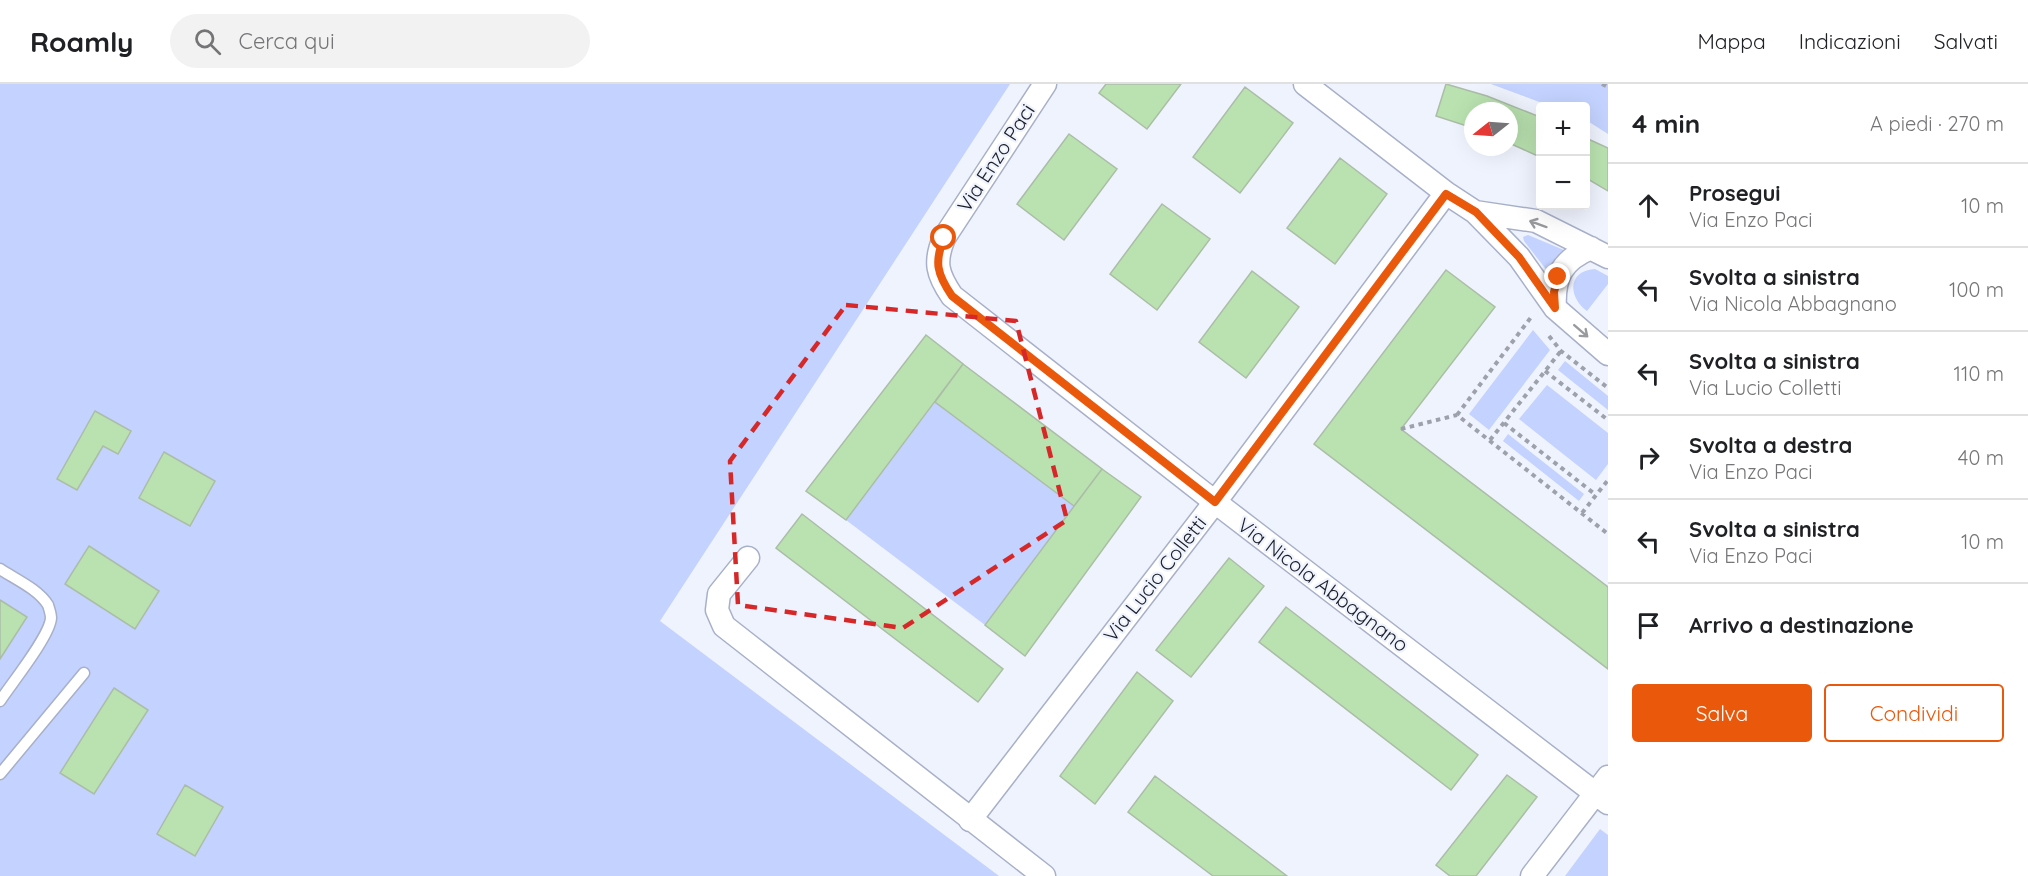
<!DOCTYPE html>
<html lang="it">
<meta charset="utf-8">
<style>
body{margin:0;font-family:Quicksand,sans-serif;background:#f2f2f2;color:#202124}
.controls{position:absolute;right:18px;top:18px;display:grid;overflow:hidden;border-radius:6px;box-shadow:0 6px 24px #0002}
.controls button{width:54px;height:54px;display:grid;place-items:center;padding:0;border:0;border-bottom:2px solid #e0e0e0;background:#fff;color:#202124;font:30px sans-serif}
.compass{position:absolute;left:1464px;top:18px;width:54px;height:54px;border-radius:50%;background:#fff;box-shadow:0 6px 24px #0002;rotate:253deg}
.stop{position:absolute;width:18px;height:18px;margin:-14px;border:4px solid #ea580c;border-radius:50%;background:#fff}
.stop.end{background:#ea580c;border-color:#fff;box-shadow:0 2px 6px #0008}
.list{margin:0;padding:0;list-style:none}
h2{display:flex;justify-content:space-between;align-items:center;height:78px;margin:0;padding:0 24px;font-size:26px}
h2 small{font-size:20px;font-weight:400;color:#757577}
.list li{display:grid;grid-template-columns:39px 1fr auto;gap:18px;align-items:center;box-sizing:border-box;height:84px;padding:0 24px;border-top:2px solid #e0e0e0}
.list b{display:block;font-size:22px;white-space:nowrap}
.list p{margin:0;font-size:20px;white-space:nowrap;color:#757577}
.list em{font-size:20px;font-style:normal;color:#757577}
.actions{display:flex;gap:12px;padding:18px 24px}
.actions a{flex:1;padding:14px 0;border:2px solid #ea580c;border-radius:6px;text-align:center;font-size:21px;color:#ea580c}
.actions .main{background:#ea580c;color:#fff}
.icon{flex:none;width:33px;height:33px;fill:none;stroke:currentColor;stroke-width:2;stroke-linecap:round;stroke-linejoin:round}
.map{position:relative;flex:none;width:1608px;height:792px;overflow:hidden}
header{display:flex;align-items:center;gap:36px;box-sizing:border-box;height:84px;padding:0 30px;background:#fff;border-bottom:2px solid #e0e0e0}
header strong{font-size:28px}
nav{display:flex;gap:33px;margin-inline-start:auto;font-size:21px}
.search{width:420px;height:54px;background:#f2f2f2;display:flex;align-items:center;gap:15px;box-sizing:border-box;padding:0 21px;border-radius:33px;color:#757577;font-size:22px}
main{display:flex}
aside{flex:1;background:#fff}
.map>svg:first-child{display:block}
</style>
<header>
<strong>Roamly</strong>
<div class="search"><svg class="icon" aria-label="search" viewBox="0 0 24 24"><circle cx="10" cy="10" r="6"/><path d="M15 15l6 6"/></svg>Cerca qui</div>
<nav><a>Mappa</a><a>Indicazioni</a><a>Salvati</a></nav>
</header>
<main>
<div class="map">
<svg width="1608" height="792" viewBox="0 0 1608 792">
<rect width="100%" height="100%" fill="#eff3fd"/>
<path fill="#c3d2fe" d="M 0,0 L 1010,0 L 660,537 L 999,792 L 0,792 Z
M 1491,0 L 1608,0 L 1608,50 L 1586,36 L 1586,22 L 1550,22 Z
M 1528,151 L 1564,166 L 1556,173 L 1548,188 L 1524,157 L 1523,153 Z
M 1595,185 L 1608,192 L 1608,200 L 1587,227 C 1568,213 1567,187 1595,185 Z
M 1533,246 L 1550,266 L 1489,346 L 1469,330 Z
M 1565,277 L 1608,312 L 1608,326 L 1558,286 Z
M 1547,301 L 1608,349 L 1608,380 L 1596,396 L 1519,335 Z
M 935,318 L 1074,422 L 985,541 L 846,436 Z
M 1508,350 L 1584,410 L 1579,417 L 1503,357 Z
M 1600,745 L 1608,751 L 1608,792 L 1565,792 Z"/>
<path fill="#bae2b0" stroke="#abbda6" stroke-width="1.5" d="M 1106,0 L 1181,0 L 1147,45 L 1099,9 Z
M 1446,0 L 1487,12 L 1540,33 L 1540,73 L 1509,59 L 1509,27 L 1473,27 L 1473,44 L 1436,32 Z
M 1245,3 L 1293,39 L 1240,109 L 1193,73 Z
M 1069,50 L 1117,85 L 1064,156 L 1017,120 Z
M 1586,54 L 1608,64 L 1608,107 L 1586,94 Z
M 1340,74 L 1387,110 L 1335,180 L 1287,144 Z
M 1162,120 L 1210,155 L 1157,226 L 1110,190 Z
M 1446,186 L 1495,223 L 1401,345 L 1608,503 L 1608,585 L 1314,360 Z
M 1252,187 L 1299,223 L 1246,294 L 1199,258 Z
M 926,251 L 963,280 L 846,436 L 806,407 Z
M 963,280 L 1102,385 L 1074,422 L 935,318 Z
M 95,327 L 131,347 L 118,370 L 103,362 L 77,406 L 57,395 Z
M 164,368 L 215,397 L 190,442 L 139,414 Z
M 1102,385 L 1141,413 L 1025,572 L 985,541 Z
M 802,430 L 1003,585 L 978,618 L 776,464 Z
M 89,462 L 159,507 L 135,545 L 65,500 Z
M 1229,474 L 1264,502 L 1191,593 L 1156,566 Z
M 0,516 L 27,533 L 0,575 Z
M 1286,523 L 1478,671 L 1451,706 L 1259,558 Z
M 1137,588 L 1173,617 L 1095,720 L 1060,692 Z
M 114,604 L 148,626 L 94,710 L 60,689 Z
M 1507,691 L 1537,713 L 1476,792 L 1450,792 L 1436,781 Z
M 1155,692 L 1287,792 L 1213,792 L 1128,728 Z
M 185,701 L 223,723 L 195,772 L 157,750 Z"/>
<g fill="none" stroke-linecap="round" stroke-linejoin="round">
<g stroke="#a8b0c9" stroke-width="13">
<path id="service" d="M 0,485 C 15,495 38,505 48,521 C 49,524 51,531 51,534 C 50,552 11,600 0,617
M 0,690 L 84,589"/>
</g>
<g stroke="#a8b0c9" stroke-width="25">
<path id="minor" d="M 1045,0 L 944,154 C 934,178 937,190 952,212 L 1215,418 L 1608,719
M 1305,0 L 1446,109 L 1475,128 L 1519,173 L 1555,224 L 1608,270
M 1475,128 L 1536,137 L 1608,173
M 1555,224 C 1553,193 1562,176 1591,164
M 748,474 L 719,510 L 717,526 L 724,542 L 1044,792
M 970,736 L 1215,418 L 1446,109
M 1532,792 L 1608,693"/>
</g>
<path stroke="#9da1ab" stroke-width="4" stroke-dasharray="4.5 4.5" stroke-linecap="butt" d="M 1602,0 L 1608,3
M 1549,252 L 1561,267 L 1608,304
M 1545,287 L 1608,336
M 1457,331 L 1532,232
M 1504,339 L 1596,411
M 1401,345 L 1457,331 L 1608,450
M 1490,356 L 1561,267
M 1582,429 L 1608,396"/>
<use href="#service" stroke="#fff" stroke-width="10"/>
<use href="#minor" stroke="#fff" stroke-width="22"/>
</g>
<defs><path id="oneway-shaft" d="M-6 0H5M1.5-3L5.5 0L1.5 3" fill="none" stroke-width="1.6" stroke-linecap="round" stroke-linejoin="round" transform="scale(1.5)"/></defs>
<g stroke="#989a9e">
<use href="#oneway-shaft" transform="translate(1538 140) rotate(-160)"/>
<use href="#oneway-shaft" transform="translate(1581 247) rotate(41)"/>
</g>
<g fill="none" stroke-linecap="round" stroke-linejoin="round">
<path stroke="#ea580c" stroke-width="8" d="M 944,154 C 934,178 937,190 952,212 L 1215,418 L 1446,110 L 1476,128 L 1519,173 L 1555,224 L 1554,208 L 1558,193"/>
</g>
<path fill="none" stroke="#d62828" stroke-width="4.5" stroke-dasharray="12 8" stroke-linejoin="round" d="M 846,221 L 1016,237 L 1067,436 L 903,544 L 738,521 L 730,377 Z"/>
<g text-anchor="middle" stroke-width="4.5" stroke-linejoin="round" paint-order="stroke">
<g font-size="20" fill="#1b1e28" stroke="#eff3fd">
<text transform="translate(996 74) rotate(-57)" y="7">Via Enzo Paci</text>
<text transform="translate(1155 495) rotate(-52)" y="7">Via Lucio Colletti</text>
<text transform="translate(1323 501) rotate(37)" y="7">Via Nicola Abbagnano</text>
</g>
</g>
</svg>
<div class="controls">
<button>+</button>
<button>−</button>
</div>
<svg class="compass" viewBox="-18 -18 36 36"><path d="M0-13l5 13h-10z" fill="#e53935"/><path d="M0 13l5-13h-10z" fill="#757577"/></svg>
<div class="stop" style="left:944px;top:154px"></div>
<div class="stop end" style="left:1558px;top:193px"></div>
</div>
<aside>
<h2>4 min<small>A piedi · 270 m</small></h2>
<ul class="list">
<li><svg class="icon" aria-label="ahead" viewBox="0 0 24 24"><path d="M12 20V5M6 11l6-6 6 6"/></svg><div><b>Prosegui</b><p>Via Enzo Paci</p></div><em>10 m</em></li>
<li><svg class="icon" aria-label="left" viewBox="0 0 24 24"><path d="M17 20v-9H6M10 6l-5 5 5 5"/></svg><div><b>Svolta a sinistra</b><p>Via Nicola Abbagnano</p></div><em>100 m</em></li>
<li><svg class="icon" aria-label="left" viewBox="0 0 24 24"><path d="M17 20v-9H6M10 6l-5 5 5 5"/></svg><div><b>Svolta a sinistra</b><p>Via Lucio Colletti</p></div><em>110 m</em></li>
<li><svg class="icon" aria-label="right" viewBox="0 0 24 24"><path d="M7 20v-9h11M14 6l5 5-5 5"/></svg><div><b>Svolta a destra</b><p>Via Enzo Paci</p></div><em>40 m</em></li>
<li><svg class="icon" aria-label="left" viewBox="0 0 24 24"><path d="M17 20v-9H6M10 6l-5 5 5 5"/></svg><div><b>Svolta a sinistra</b><p>Via Enzo Paci</p></div><em>10 m</em></li>
<li><svg class="icon" aria-label="arrive" viewBox="0 0 24 24"><path d="M6 21V4h12l-3 4 3 4H6"/></svg><div><b>Arrivo a destinazione</b></div></li>
</ul>
<div class="actions"><a class="main">Salva</a><a>Condividi</a></div>
</aside>
</main>
